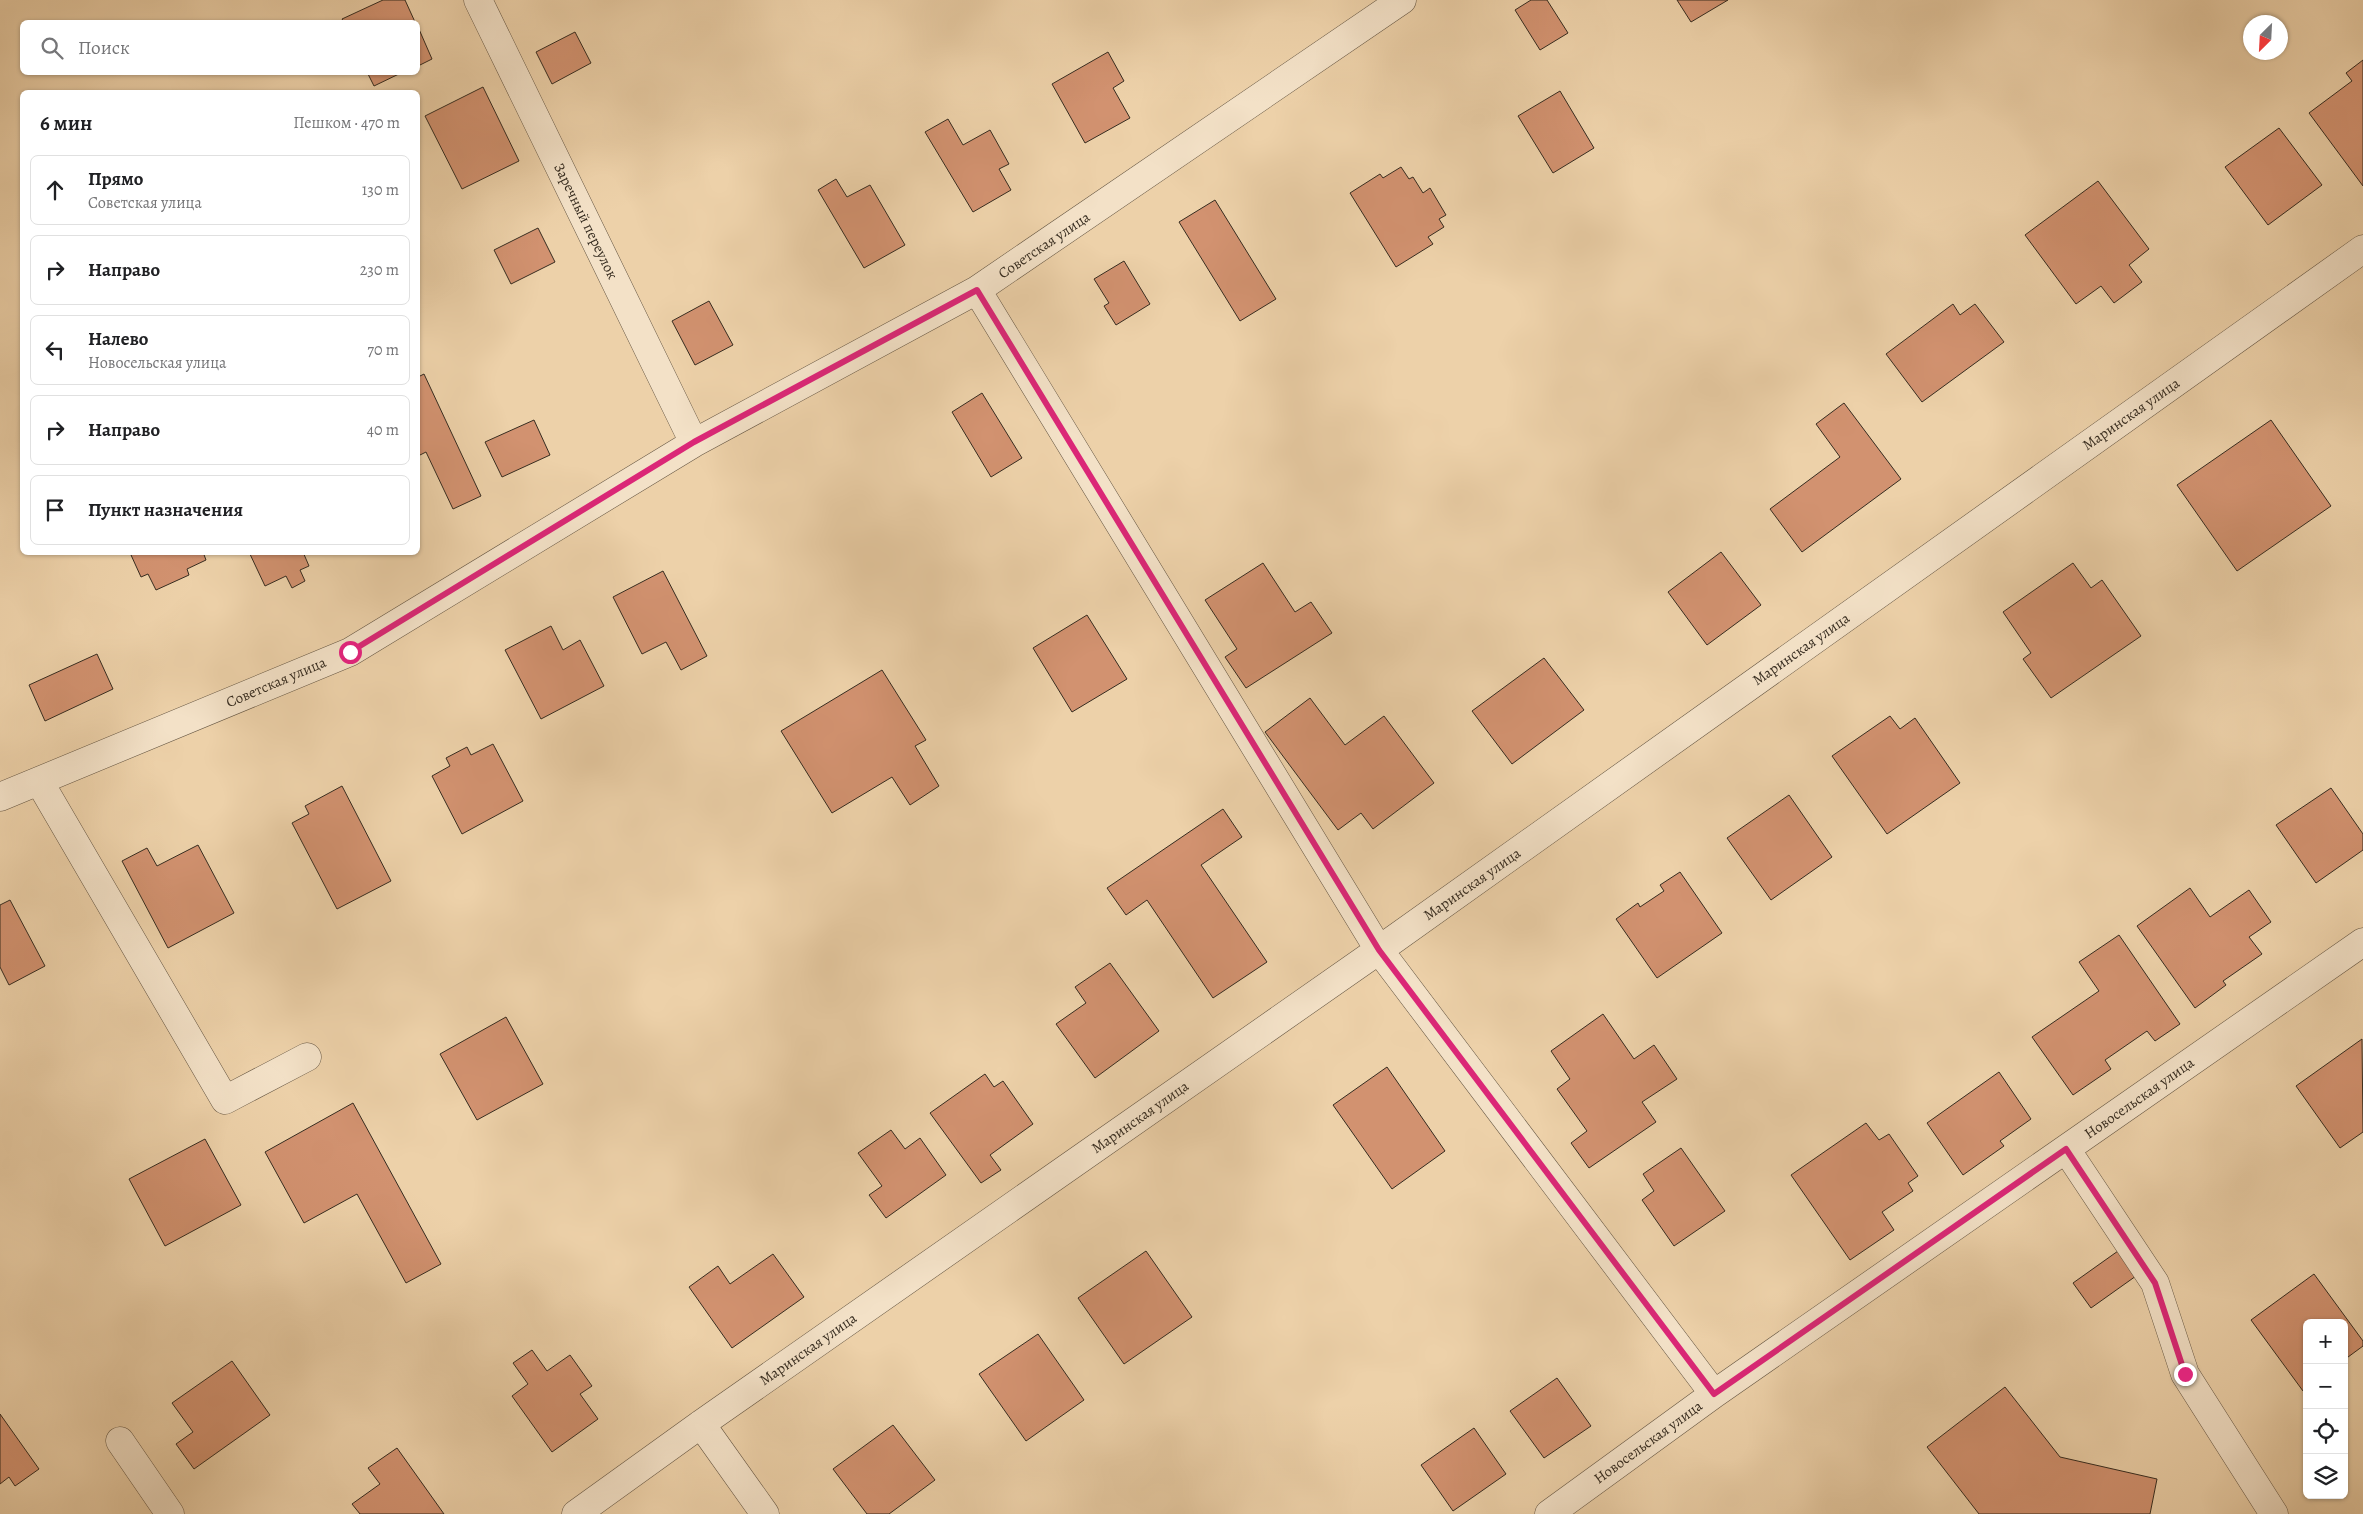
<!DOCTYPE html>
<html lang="ru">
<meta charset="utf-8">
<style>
body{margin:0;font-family:Alegreya,serif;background:#f6f6f6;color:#202124}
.controls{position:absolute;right:15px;bottom:15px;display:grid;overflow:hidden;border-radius:8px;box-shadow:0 1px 4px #0004}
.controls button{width:45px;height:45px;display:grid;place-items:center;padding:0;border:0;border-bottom:1px solid #e0e0e0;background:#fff;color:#202124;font:25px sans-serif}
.compass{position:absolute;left:2243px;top:15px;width:45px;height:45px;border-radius:50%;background:#fff;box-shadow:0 1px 4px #0004;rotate:204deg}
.stop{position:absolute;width:15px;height:15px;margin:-11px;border:4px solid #db2777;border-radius:50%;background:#fff}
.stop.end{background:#db2777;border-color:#fff;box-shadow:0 1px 5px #0008}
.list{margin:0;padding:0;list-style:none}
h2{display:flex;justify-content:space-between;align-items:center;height:65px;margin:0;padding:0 20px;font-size:21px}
h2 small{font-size:16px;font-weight:400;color:#757577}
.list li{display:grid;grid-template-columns:32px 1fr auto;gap:15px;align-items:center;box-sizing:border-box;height:70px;margin:0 10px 10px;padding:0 10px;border:1px solid #e0e0e0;border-radius:8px}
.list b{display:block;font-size:19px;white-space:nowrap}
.list p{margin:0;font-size:16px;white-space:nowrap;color:#757577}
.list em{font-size:16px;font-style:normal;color:#757577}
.icon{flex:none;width:28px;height:28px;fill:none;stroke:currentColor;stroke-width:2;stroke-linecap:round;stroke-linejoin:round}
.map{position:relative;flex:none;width:2363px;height:1514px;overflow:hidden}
.search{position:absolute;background:#fff;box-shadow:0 1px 4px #0004;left:20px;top:20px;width:400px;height:55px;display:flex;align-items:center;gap:12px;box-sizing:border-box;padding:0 18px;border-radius:8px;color:#757577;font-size:19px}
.panel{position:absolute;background:#fff;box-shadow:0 1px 4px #0004;left:20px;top:90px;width:400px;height:465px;border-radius:8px}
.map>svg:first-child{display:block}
</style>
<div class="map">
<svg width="2363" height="1514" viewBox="0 0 2363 1514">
<rect width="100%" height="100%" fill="#edd1a9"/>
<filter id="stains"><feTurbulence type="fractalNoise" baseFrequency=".004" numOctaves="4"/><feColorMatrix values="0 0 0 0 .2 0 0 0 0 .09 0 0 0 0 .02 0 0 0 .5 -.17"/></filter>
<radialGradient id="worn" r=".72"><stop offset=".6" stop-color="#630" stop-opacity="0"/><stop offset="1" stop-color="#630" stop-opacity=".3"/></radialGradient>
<path fill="#d29270" stroke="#362c20" d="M 383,0 L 405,0 L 415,22 L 344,22 L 342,19 Z
M 1531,0 L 1547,0 L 1568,33 L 1540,50 L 1515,10 Z
M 1677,0 L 1728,0 L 1691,22 Z
M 418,27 L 432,59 L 418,66 Z
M 575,32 L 591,63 L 552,84 L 536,52 Z
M 1108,52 L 1124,81 L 1113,88 L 1130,118 L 1085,143 L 1052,84 Z
M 2363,60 L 2363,186 L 2309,113 L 2352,81 L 2346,73 Z
M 367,72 L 403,72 L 374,86 Z
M 483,87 L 519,161 L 462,189 L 425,116 Z
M 1560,91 L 1594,148 L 1553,173 L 1518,116 Z
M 948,119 L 963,145 L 990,130 L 1009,164 L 999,169 L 1011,190 L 973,212 L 925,132 Z
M 2279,128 L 2322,185 L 2268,225 L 2225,167 Z
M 1401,167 L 1409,179 L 1413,177 L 1423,193 L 1430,188 L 1446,215 L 1439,219 L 1444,227 L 1428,237 L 1433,244 L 1396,267 L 1350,193 L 1380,174 L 1383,178 Z
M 836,179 L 847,197 L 870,185 L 905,245 L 864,268 L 818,190 Z
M 2098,181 L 2149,249 L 2129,265 L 2142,282 L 2114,303 L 2101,286 L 2076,304 L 2025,235 Z
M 1215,200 L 1276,299 L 1240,321 L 1179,222 Z
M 538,228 L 555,262 L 511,284 L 494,250 Z
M 1124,261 L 1150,304 L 1116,325 L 1104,306 L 1109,303 L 1094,279 Z
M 709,301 L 733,345 L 695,365 L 672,321 Z
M 1953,304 L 1960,315 L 1975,304 L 2004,342 L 1922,402 L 1886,354 Z
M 424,374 L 481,496 L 453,509 L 426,452 L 418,456 L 418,377 Z
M 982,393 L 1022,458 L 991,477 L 952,412 Z
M 1844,403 L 1901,479 L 1802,552 L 1770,509 L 1840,457 L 1816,424 Z
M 534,420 L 550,455 L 502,477 L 485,442 Z
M 2271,420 L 2331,506 L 2237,571 L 2177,485 Z
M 203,552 L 206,560 L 187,569 L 189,575 L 156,590 L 148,574 L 141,577 L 131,555 L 138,552 Z
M 249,552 L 303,552 L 309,566 L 300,570 L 305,581 L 292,588 L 286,576 L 265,586 Z
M 1721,552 L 1761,605 L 1707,645 L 1668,592 Z
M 1263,563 L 1295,612 L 1311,602 L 1332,633 L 1246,688 L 1225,657 L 1237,649 L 1205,600 Z
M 2073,563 L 2091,588 L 2102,580 L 2141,636 L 2051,698 L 2023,659 L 2031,653 L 2003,612 Z
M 663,571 L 707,656 L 681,670 L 666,642 L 642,654 L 613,597 Z
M 1087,615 L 1127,679 L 1072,712 L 1033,648 Z
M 551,626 L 563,650 L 580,640 L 604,686 L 541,719 L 505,650 Z
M 97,654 L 113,689 L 45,721 L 29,685 Z
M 1544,658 L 1584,710 L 1512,764 L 1472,711 Z
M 882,670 L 926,740 L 915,746 L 939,786 L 910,805 L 892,777 L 832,813 L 781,731 Z
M 1310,698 L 1345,745 L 1384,716 L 1434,783 L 1373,829 L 1361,813 L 1338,830 L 1265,732 Z
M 1890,716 L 1900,729 L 1915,718 L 1960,783 L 1887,834 L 1832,756 Z
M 493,744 L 523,801 L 462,834 L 432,776 L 450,766 L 446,758 L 467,747 L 471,755 Z
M 342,786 L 391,881 L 337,909 L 292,823 L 309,814 L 305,806 Z
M 2331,788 L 2363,834 L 2363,850 L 2316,883 L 2276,825 Z
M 1789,795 L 1832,857 L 1771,900 L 1727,838 Z
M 1223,809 L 1242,837 L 1201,865 L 1267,962 L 1213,998 L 1147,900 L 1126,915 L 1107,888 Z
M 198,845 L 234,913 L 168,948 L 122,861 L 147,848 L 157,866 Z
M 1680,872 L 1722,933 L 1657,978 L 1616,919 L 1638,903 L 1640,907 L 1664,891 L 1660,885 Z
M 2190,888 L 2210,917 L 2249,890 L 2271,922 L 2249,937 L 2262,954 L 2223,981 L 2226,985 L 2195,1008 L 2137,926 Z
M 10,900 L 45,966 L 9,985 L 0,967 L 0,905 Z
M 2119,935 L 2180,1024 L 2155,1041 L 2147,1031 L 2105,1060 L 2111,1069 L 2073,1095 L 2032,1037 L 2099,991 L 2079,962 Z
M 1110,963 L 1159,1031 L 1095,1078 L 1056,1024 L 1086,1003 L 1075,987 Z
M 1603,1014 L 1634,1059 L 1654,1045 L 1677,1079 L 1642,1102 L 1656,1122 L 1589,1168 L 1571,1143 L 1587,1131 L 1557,1089 L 1570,1079 L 1551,1051 Z
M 506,1017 L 543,1084 L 477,1120 L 440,1054 Z
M 2362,1039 L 2363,1132 L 2340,1148 L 2296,1086 Z
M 1387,1067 L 1445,1151 L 1392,1189 L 1333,1105 Z
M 1999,1072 L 2031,1119 L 2000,1141 L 2004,1146 L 1963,1175 L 1927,1123 Z
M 985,1074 L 994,1087 L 1003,1081 L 1033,1124 L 990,1155 L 1001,1170 L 981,1183 L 930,1113 Z
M 353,1103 L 441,1264 L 406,1283 L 357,1194 L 304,1223 L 265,1152 Z
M 1866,1123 L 1879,1140 L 1889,1134 L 1918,1176 L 1908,1183 L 1913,1191 L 1882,1212 L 1894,1230 L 1850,1260 L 1791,1175 Z
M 891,1130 L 905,1149 L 920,1138 L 946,1175 L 886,1218 L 869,1195 L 882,1186 L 858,1153 Z
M 205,1139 L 241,1205 L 165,1246 L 129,1179 Z
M 1681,1148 L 1725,1211 L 1674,1246 L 1642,1200 L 1654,1191 L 1643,1174 Z
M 1146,1251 L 1192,1317 L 1124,1364 L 1078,1298 Z
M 2118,1251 L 2136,1276 L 2091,1308 L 2073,1283 Z
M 773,1254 L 804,1297 L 732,1348 L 689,1287 L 718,1266 L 730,1284 Z
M 2314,1274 L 2363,1341 L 2363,1346 L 2344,1360 L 2344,1323 L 2307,1323 L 2307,1388 L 2303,1391 L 2251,1320 Z
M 1038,1334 L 1084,1400 L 1026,1441 L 979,1374 Z
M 532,1350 L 547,1371 L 570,1355 L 592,1386 L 580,1394 L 598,1419 L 552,1452 L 512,1396 L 528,1384 L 513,1363 Z
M 232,1361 L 270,1415 L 194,1469 L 176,1444 L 193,1432 L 172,1403 Z
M 1557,1378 L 1591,1426 L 1544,1458 L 1510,1411 Z
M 2005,1387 L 2060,1457 L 2157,1479 L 2150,1514 L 1979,1514 L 1927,1447 Z
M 0,1414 L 39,1469 L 15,1486 L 9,1477 L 0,1484 Z
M 893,1425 L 935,1480 L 889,1514 L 867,1514 L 833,1469 Z
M 1474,1428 L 1506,1474 L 1453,1511 L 1421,1465 Z
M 397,1448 L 444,1514 L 360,1514 L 352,1504 L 380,1484 L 368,1468 Z"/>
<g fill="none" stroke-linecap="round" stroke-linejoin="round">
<g stroke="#645542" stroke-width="29">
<path id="minor" d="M 478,0 L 694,443
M 977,290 L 1379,950 L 1714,1394
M 39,781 L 225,1100 L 307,1057
M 0,797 L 350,652 L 694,443 L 977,290 L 1402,0
M 2066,1149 L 2155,1283 L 2185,1374 L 2274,1514
M 701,1424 L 765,1514
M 120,1441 L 170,1514
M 576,1514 L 701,1424 L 1379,950 L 2363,249
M 1549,1514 L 1714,1394 L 2363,942"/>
</g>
<use href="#minor" stroke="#f3e1c7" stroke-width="28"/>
</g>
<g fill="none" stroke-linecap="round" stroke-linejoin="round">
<path stroke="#db2777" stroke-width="6" d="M 350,652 L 694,442 L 977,290 L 1379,950 L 1714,1394 L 2066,1149 L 2155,1283 L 2185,1374"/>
</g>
<g text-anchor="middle" stroke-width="4" stroke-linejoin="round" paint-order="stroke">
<g font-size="15" fill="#362c20" stroke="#f3e1c7">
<text transform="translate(586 221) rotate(64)" y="5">Заречный переулок</text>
<text transform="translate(1044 245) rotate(-34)" y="5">Советская улица</text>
<text transform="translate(2131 414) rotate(-35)" y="5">Маринская улица</text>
<text transform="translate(1801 649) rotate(-35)" y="5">Маринская улица</text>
<text transform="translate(276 682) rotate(-23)" y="5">Советская улица</text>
<text transform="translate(1472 884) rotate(-35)" y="5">Маринская улица</text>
<text transform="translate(2139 1098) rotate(-35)" y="5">Новосельская улица</text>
<text transform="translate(1140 1117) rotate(-35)" y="5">Маринская улица</text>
<text transform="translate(808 1349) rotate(-35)" y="5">Маринская улица</text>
<text transform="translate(1648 1442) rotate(-36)" y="5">Новосельская улица</text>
</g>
</g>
<rect width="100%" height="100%" filter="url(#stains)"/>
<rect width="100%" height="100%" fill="url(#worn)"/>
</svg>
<div class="controls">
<button>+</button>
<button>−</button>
<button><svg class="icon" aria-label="locate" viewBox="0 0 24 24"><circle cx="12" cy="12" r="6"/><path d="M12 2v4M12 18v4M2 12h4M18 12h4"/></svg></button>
<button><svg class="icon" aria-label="layers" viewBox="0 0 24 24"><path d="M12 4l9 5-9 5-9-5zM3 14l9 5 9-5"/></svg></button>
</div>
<svg class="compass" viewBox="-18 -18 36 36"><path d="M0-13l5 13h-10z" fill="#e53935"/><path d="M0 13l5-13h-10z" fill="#757577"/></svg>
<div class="stop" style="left:350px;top:652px"></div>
<div class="stop end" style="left:2185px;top:1374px"></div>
<div class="search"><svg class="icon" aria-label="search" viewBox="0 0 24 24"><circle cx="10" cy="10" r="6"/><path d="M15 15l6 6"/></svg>Поиск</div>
<section class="panel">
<h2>6 мин<small>Пешком · 470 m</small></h2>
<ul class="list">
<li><svg class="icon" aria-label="ahead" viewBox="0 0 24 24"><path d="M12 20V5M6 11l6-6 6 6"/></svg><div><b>Прямо</b><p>Советская улица</p></div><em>130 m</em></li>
<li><svg class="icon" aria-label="right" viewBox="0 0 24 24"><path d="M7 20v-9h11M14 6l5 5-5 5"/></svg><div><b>Направо</b></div><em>230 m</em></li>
<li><svg class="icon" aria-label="left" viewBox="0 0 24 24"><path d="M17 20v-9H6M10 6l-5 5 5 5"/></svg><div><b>Налево</b><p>Новосельская улица</p></div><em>70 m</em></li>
<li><svg class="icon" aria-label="right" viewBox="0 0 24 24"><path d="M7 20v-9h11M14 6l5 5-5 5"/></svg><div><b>Направо</b></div><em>40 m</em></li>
<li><svg class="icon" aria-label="arrive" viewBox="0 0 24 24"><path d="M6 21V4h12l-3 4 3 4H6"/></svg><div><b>Пункт назначения</b></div></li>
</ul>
</section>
</div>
